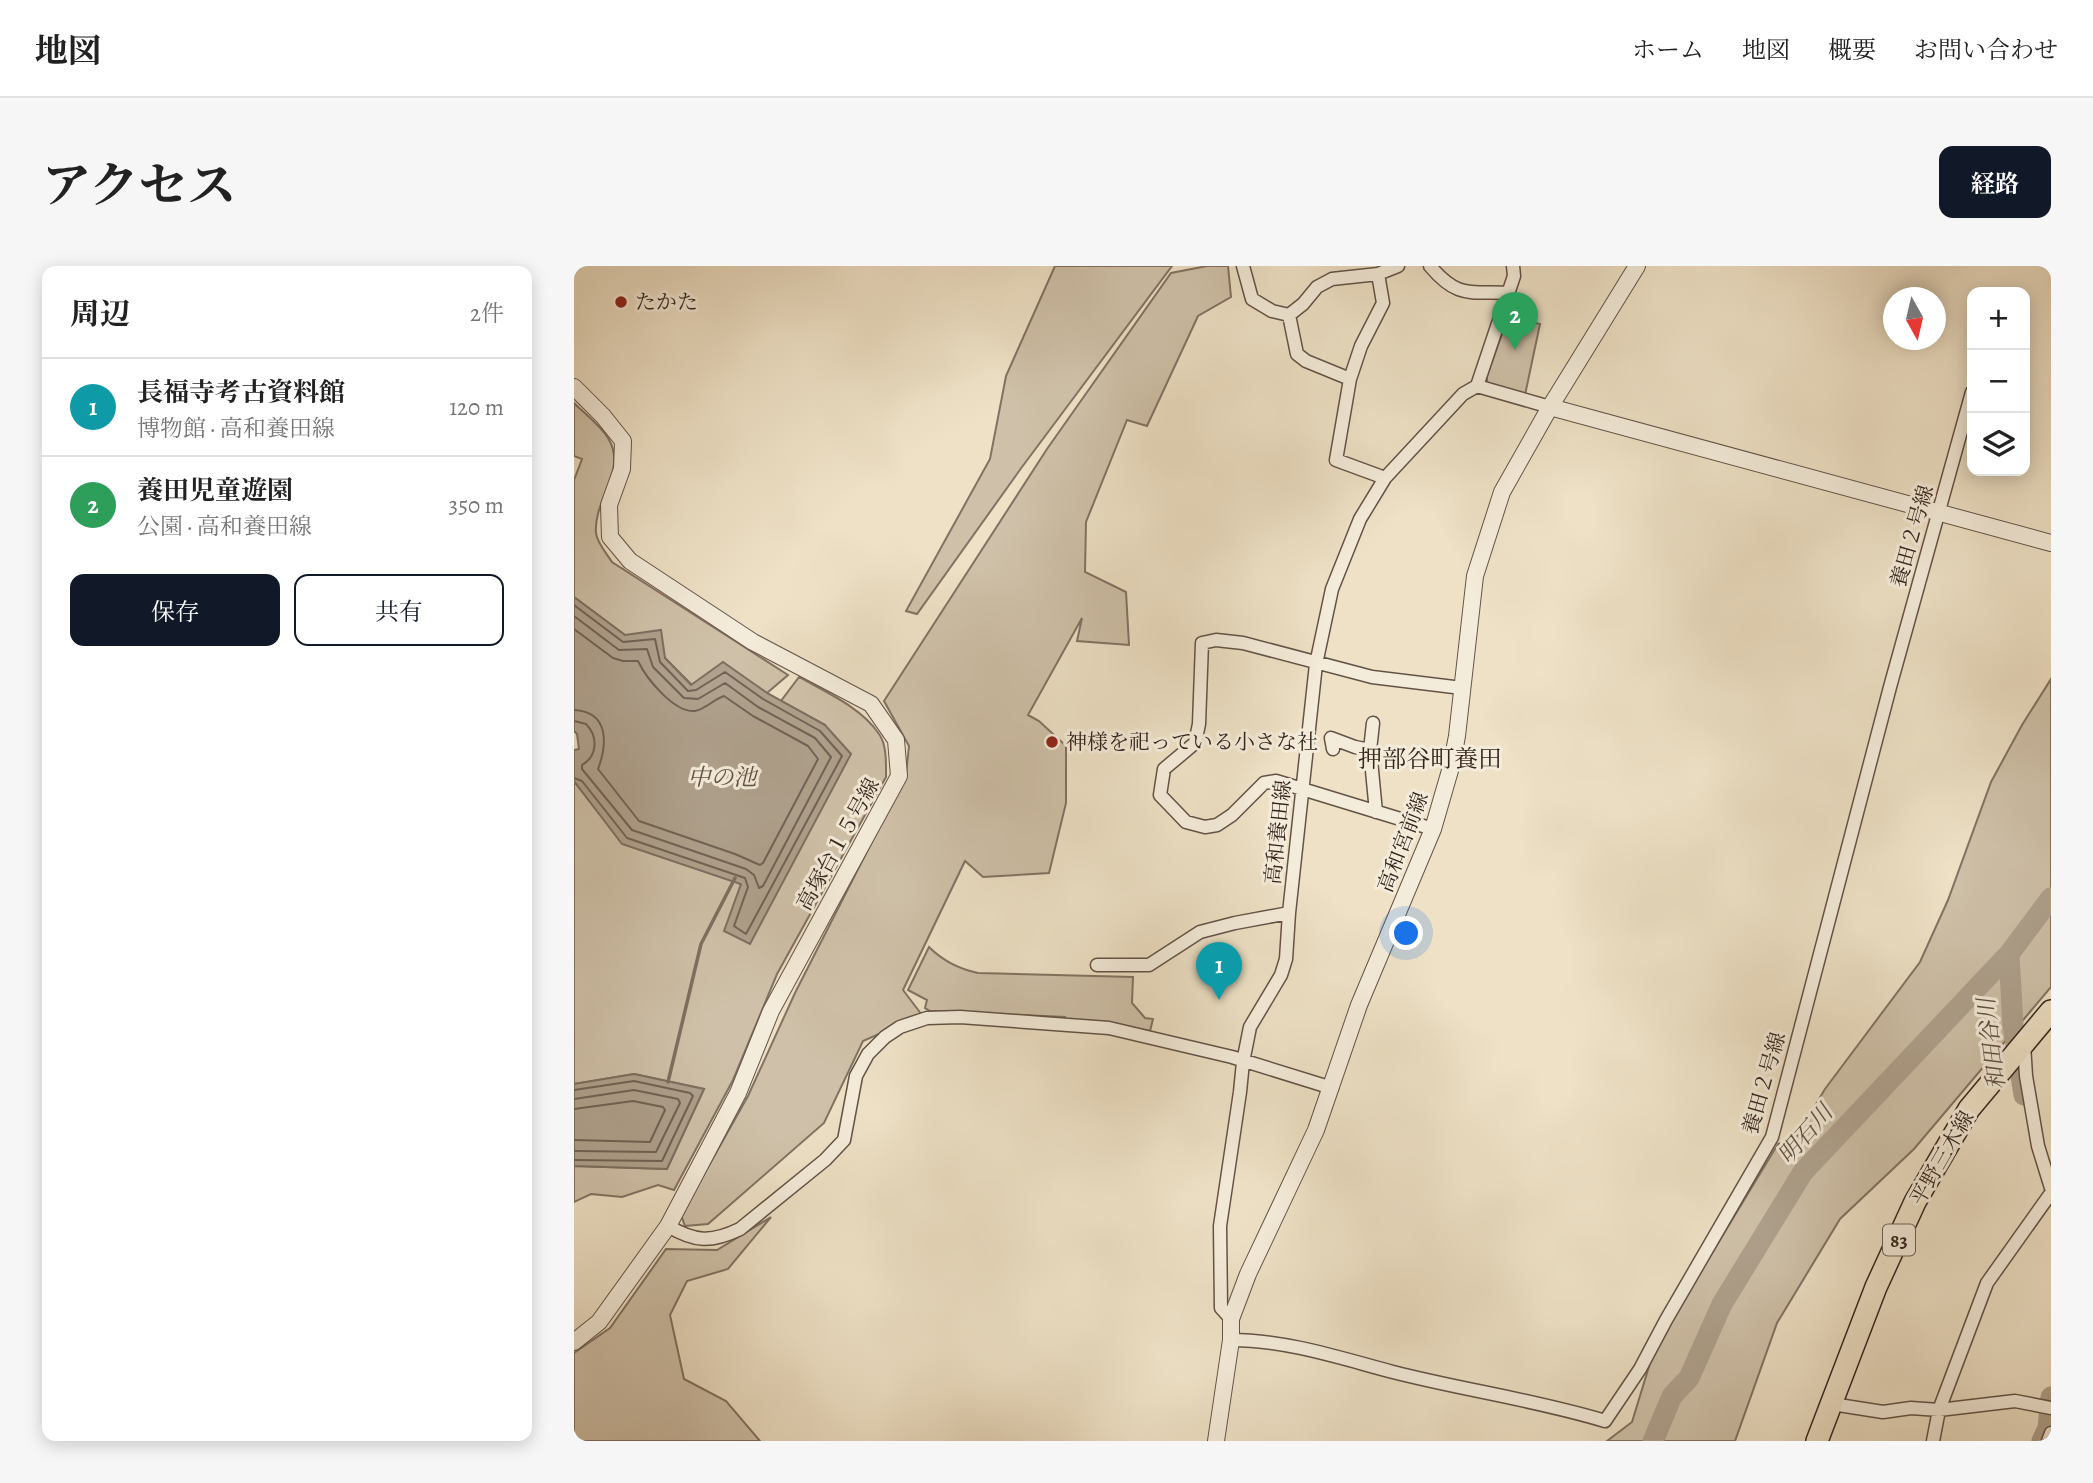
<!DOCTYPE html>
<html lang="ja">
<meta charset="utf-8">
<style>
body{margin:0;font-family:Alegreya,"Noto Serif JP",serif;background:#f6f6f6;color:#222}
.controls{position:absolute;right:21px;top:21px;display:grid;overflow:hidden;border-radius:14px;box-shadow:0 4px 18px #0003}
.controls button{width:63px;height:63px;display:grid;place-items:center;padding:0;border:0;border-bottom:2px solid #e0e0e0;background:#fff;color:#222;font:35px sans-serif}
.compass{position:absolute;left:1309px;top:21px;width:63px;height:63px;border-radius:50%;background:#fff;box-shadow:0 4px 18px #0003;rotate:172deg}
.you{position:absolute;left:833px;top:668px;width:24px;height:24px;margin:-18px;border:5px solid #fff;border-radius:50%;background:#1a73e8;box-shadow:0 0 0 10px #1a73e833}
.badge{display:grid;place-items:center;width:46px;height:46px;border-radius:50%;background:#111827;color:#fff;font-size:23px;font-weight:700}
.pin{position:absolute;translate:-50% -58px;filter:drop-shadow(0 2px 4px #0008)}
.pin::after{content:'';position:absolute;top:37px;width:24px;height:21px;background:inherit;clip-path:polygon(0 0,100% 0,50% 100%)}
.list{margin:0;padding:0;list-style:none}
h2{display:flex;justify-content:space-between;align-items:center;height:91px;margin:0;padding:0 28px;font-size:30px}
h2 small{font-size:23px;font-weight:400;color:#767676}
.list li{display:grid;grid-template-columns:46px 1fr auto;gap:21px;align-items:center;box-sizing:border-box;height:98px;padding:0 28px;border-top:2px solid #e0e0e0}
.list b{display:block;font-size:26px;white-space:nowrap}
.list p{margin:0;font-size:23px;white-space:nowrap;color:#767676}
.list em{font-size:23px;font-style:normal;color:#767676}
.actions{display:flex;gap:14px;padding:21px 28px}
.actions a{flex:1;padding:16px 0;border:2px solid #111827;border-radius:14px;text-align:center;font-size:24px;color:#111827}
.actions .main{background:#111827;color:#fff}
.icon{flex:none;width:38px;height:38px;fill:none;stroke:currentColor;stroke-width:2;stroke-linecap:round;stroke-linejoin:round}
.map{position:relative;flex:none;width:1477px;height:1175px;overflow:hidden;border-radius:14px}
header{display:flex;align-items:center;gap:42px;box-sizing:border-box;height:98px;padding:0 35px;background:#fff;border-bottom:2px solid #e0e0e0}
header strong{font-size:33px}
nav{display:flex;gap:38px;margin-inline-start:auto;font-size:24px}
.intro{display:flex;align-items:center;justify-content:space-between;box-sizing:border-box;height:168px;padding:0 42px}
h1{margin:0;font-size:49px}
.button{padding:18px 32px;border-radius:14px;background:#111827;color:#fff;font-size:24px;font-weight:700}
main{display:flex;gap:42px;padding:0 42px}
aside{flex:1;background:#fff;border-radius:14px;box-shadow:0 4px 18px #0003}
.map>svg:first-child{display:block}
</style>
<header>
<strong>地図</strong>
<nav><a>ホーム</a><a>地図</a><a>概要</a><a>お問い合わせ</a></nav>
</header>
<div class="intro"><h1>アクセス</h1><a class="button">経路</a></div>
<main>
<aside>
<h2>周辺<small>2件</small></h2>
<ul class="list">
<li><span class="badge" style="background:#0f9aa8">1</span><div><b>長福寺考古資料館</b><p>博物館 · 高和養田線</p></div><em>120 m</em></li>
<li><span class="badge" style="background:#2e9e5b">2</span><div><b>養田児童遊園</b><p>公園 · 高和養田線</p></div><em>350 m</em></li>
</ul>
<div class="actions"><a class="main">保存</a><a>共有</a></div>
</aside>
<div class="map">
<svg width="1477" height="1175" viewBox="0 0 1477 1175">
<rect width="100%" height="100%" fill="#eee1c6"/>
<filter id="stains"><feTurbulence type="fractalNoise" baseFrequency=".00286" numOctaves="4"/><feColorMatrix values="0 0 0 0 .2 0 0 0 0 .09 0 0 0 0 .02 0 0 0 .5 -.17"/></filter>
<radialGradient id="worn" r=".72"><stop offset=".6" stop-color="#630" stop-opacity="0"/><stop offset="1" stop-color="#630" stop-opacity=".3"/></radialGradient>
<path fill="#cfc1a9" stroke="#827263" stroke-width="2" d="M 481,0 L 598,0 L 448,201 L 343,348 L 332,345 L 416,193 L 432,110 Z
M 633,0 L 654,0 L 657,31 L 624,50 L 573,160 L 553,154 L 512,256 L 511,306 L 552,326 L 555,379 L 503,375 L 508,352 L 454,449 L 465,455 L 492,480 L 492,537 L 475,607 L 409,611 L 391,595 L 329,724 L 348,749 L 289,775 L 250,857 L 134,958 L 111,960 L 107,949 L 174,830 L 221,727 L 332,509 L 335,480 L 310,435 L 473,183 L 597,7 Z
M 934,51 L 966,58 L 951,129 L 913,119 L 913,110 Z
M 0,137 C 11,148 26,159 34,172 C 54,204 19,234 22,267 C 23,277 33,288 38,296 L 214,409 L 193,427 L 149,397 L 118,419 L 91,392 L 51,369 L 0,331 L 0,214 L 8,193 L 0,190 Z
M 225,411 C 252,426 288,442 305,468 C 313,479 312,498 312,511 L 203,708 L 159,814 L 100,924 L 84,919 L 48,931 L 17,928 L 0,936 L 0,900 L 93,903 L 130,823 L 60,808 L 0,818 L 0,515 L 49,578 L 167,618 L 251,459 L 207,435 Z
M 1477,413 L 1477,721 L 1340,883 L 1266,953 L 1203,1057 L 1161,1175 L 1033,1175 L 1058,1156 L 1081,1081 L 1204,878 L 1223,870 L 1251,823 L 1346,696 L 1374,634 L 1417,516 L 1448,459 Z
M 355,681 C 369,695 385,703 404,707 L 559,711 L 558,737 L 571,752 L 579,753 L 576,765 L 533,756 L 491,753 L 491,751 L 356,745 L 351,742 L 353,734 L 334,724 Z
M 197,951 L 154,1003 L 113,1015 L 96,1049 L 110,1113 L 152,1135 L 186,1175 L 0,1175 L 0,1087 L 36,1062 L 92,983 L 143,984 Z"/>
<path fill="#afa18d" stroke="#7e6f60" stroke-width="2" d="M 0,331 L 51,369 L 87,364 L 91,392 L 117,419 L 149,396 L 193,427 L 251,459 L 277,488 L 176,678 L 150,665 L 167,618 L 48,578 L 0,515 L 0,484 L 5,483 L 3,468 L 0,465 Z
M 60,808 L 130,823 L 93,903 L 0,900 L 0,818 Z"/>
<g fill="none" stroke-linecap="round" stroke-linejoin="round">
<path stroke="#726255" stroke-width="2" d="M 0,339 L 49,376 L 81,373 L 86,396 L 114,425 L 122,424 L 151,406 L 189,433 L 246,465 L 268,490 L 172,668 L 160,660 L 174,621 L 171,612 L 53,572 L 8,515 L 0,512
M 0,350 L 45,384 L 73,383 L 79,401 L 110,432 L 124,433 L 151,417 L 184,441 L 241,472 L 257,491 L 189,620 L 185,622 L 180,609 L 172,603 L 58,564 L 8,503 L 8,499 C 24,490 24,470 12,458 L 0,455
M 0,363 L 39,392 L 49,395 L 64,395 C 72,412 100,447 121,445 C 132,443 140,433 150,430 L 179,450 L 234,480 L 244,493 L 189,597 L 186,599 L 161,588 L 65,555 L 24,503 C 33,479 36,446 0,444
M 0,824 L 60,815 L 116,827 L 119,830 L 88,895 L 0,894
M 0,833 L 60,824 L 104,833 L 106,837 L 82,886 L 0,885
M 0,843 L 59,835 L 89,841 L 91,844 L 76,876 L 0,874"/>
<path stroke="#7e6f60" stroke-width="3.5" d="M 94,816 L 127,678 L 161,612"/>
<path stroke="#afa18d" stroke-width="21" d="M 1435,688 L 1439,759 L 1450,829
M 1079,1175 L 1098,1130 L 1115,1112 L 1148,1038 L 1229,906 L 1435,688 L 1477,632
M 1468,1175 L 1474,1162 L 1477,1131"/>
<g stroke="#635347" stroke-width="15">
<path id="minor" d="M 669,0 L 678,33 L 698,45 L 715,49 L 729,38 L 743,21 L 758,13 L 804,8 L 824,0
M 856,0 C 884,33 895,25 935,27
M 804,8 L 809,37 L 787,80 L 776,113 L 762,194 L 811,212
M 715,49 L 723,88 L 732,95 L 776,113
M 903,120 L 976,141
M 759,483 L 757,472 L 781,481 L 796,484 L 799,457
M 796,484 L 802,546
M 859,563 L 702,515 L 690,517 L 658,549 L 643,559 L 631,561 L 612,556 L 586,529 L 590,503 L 621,477 L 625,458 L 628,377 L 642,374 L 669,377 L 798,411 L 888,422
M 523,699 L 575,699 L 626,666 L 661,657 L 715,647
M 1450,778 L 1452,810 L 1464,880 L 1477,922
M 94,960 C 121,976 137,977 166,963 L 251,894 L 270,874 L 282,810 L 294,788 L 311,771 L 326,761 L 353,752 L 386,751 L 535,762 L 658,791 L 758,822
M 657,1053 L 647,1042 L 646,960 L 666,826 L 669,796 L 676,761 L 707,709 L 712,693 L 715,647 L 742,398 L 758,323 L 786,253 L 811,212 L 889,128 L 903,120 L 940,10 L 939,0
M 657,1074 C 712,1074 766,1092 819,1106 C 889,1124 962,1134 1031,1155 L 1066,1103 L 1092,1054 L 1198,871 L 1316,421 L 1398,126
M 1258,1138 L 1309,1146 L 1337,1142 L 1365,1144 L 1441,1135 L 1477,1142
M 1359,1175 L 1365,1144 L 1413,1017 L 1477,927
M 1474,1175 L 1477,1167"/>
</g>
<g stroke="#635347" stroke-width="18">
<path id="tertiary" d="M 0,121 L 29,150 L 49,175 L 48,203 L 35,239 L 36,271 L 56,295 L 179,376 L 297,438 L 322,474 L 325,510 L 197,745 L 164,827 L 94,960 L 25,1056 L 0,1076
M 976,141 L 1477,277
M 642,1175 L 657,1074 L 657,1053 L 674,1008 L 742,864 L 785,739 L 859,563 L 877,501 L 883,470 L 901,310 L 928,226 L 976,141 L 1063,0"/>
</g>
<g stroke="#35241d" stroke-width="24">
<path id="primary" d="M 1243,1175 L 1302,1021 L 1341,936 L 1395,843 L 1477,745"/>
</g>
<use href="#minor" stroke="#f4ecda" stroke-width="12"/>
<use href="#tertiary" stroke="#f4ecda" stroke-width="16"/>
<use href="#primary" stroke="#eee1c6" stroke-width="21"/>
</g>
<g fill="#8f2418" stroke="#f4ecda" stroke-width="2.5">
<circle cx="47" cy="36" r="7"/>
<circle cx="478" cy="476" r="7"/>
</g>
<g text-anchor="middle" stroke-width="6" stroke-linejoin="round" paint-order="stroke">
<rect fill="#f4ecda" stroke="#6e6056" stroke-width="2" x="1309" y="958.5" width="32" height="31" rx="5"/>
<g font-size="19" font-weight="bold" fill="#35241d">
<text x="1325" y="981">83</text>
</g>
<g font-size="21" fill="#35241d" stroke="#f4ecda" text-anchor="start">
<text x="61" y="43">たかた</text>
<text x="492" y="483">神様を祀っている小さな社</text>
</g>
<g font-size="21" fill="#35241d" stroke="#f4ecda">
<text transform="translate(1338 270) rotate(-74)" y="7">養田２号線</text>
<text transform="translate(704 566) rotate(-84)" y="7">高和養田線</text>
<text transform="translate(829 576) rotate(-69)" y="7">高和宮前線</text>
<text transform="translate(264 578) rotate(-61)" y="7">高塚台１５号線</text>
<text transform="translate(1190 817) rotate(-74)" y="7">養田２号線</text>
<text transform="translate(1368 892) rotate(-60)" y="7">平野三木線</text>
</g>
<g font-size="23" font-style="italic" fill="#605044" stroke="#f4ecda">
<text x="148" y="519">中の池</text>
<text transform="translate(1417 778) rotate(-97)" y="8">和田谷川</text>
<text transform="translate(1231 868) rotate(-49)" y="8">明石川</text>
</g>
<g font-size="24" fill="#35241d" stroke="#f4ecda">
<text x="856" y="501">押部谷町養田</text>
</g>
</g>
<rect width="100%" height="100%" filter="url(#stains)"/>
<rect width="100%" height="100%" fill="url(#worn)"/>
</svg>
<div class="controls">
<button>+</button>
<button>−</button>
<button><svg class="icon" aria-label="layers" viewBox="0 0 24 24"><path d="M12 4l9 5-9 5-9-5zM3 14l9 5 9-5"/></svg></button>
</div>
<svg class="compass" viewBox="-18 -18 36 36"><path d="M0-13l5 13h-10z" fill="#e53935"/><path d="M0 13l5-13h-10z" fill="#767676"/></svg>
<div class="you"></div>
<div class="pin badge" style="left:645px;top:734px;background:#0f9aa8">1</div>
<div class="pin badge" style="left:941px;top:84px;background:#2e9e5b">2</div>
</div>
</main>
